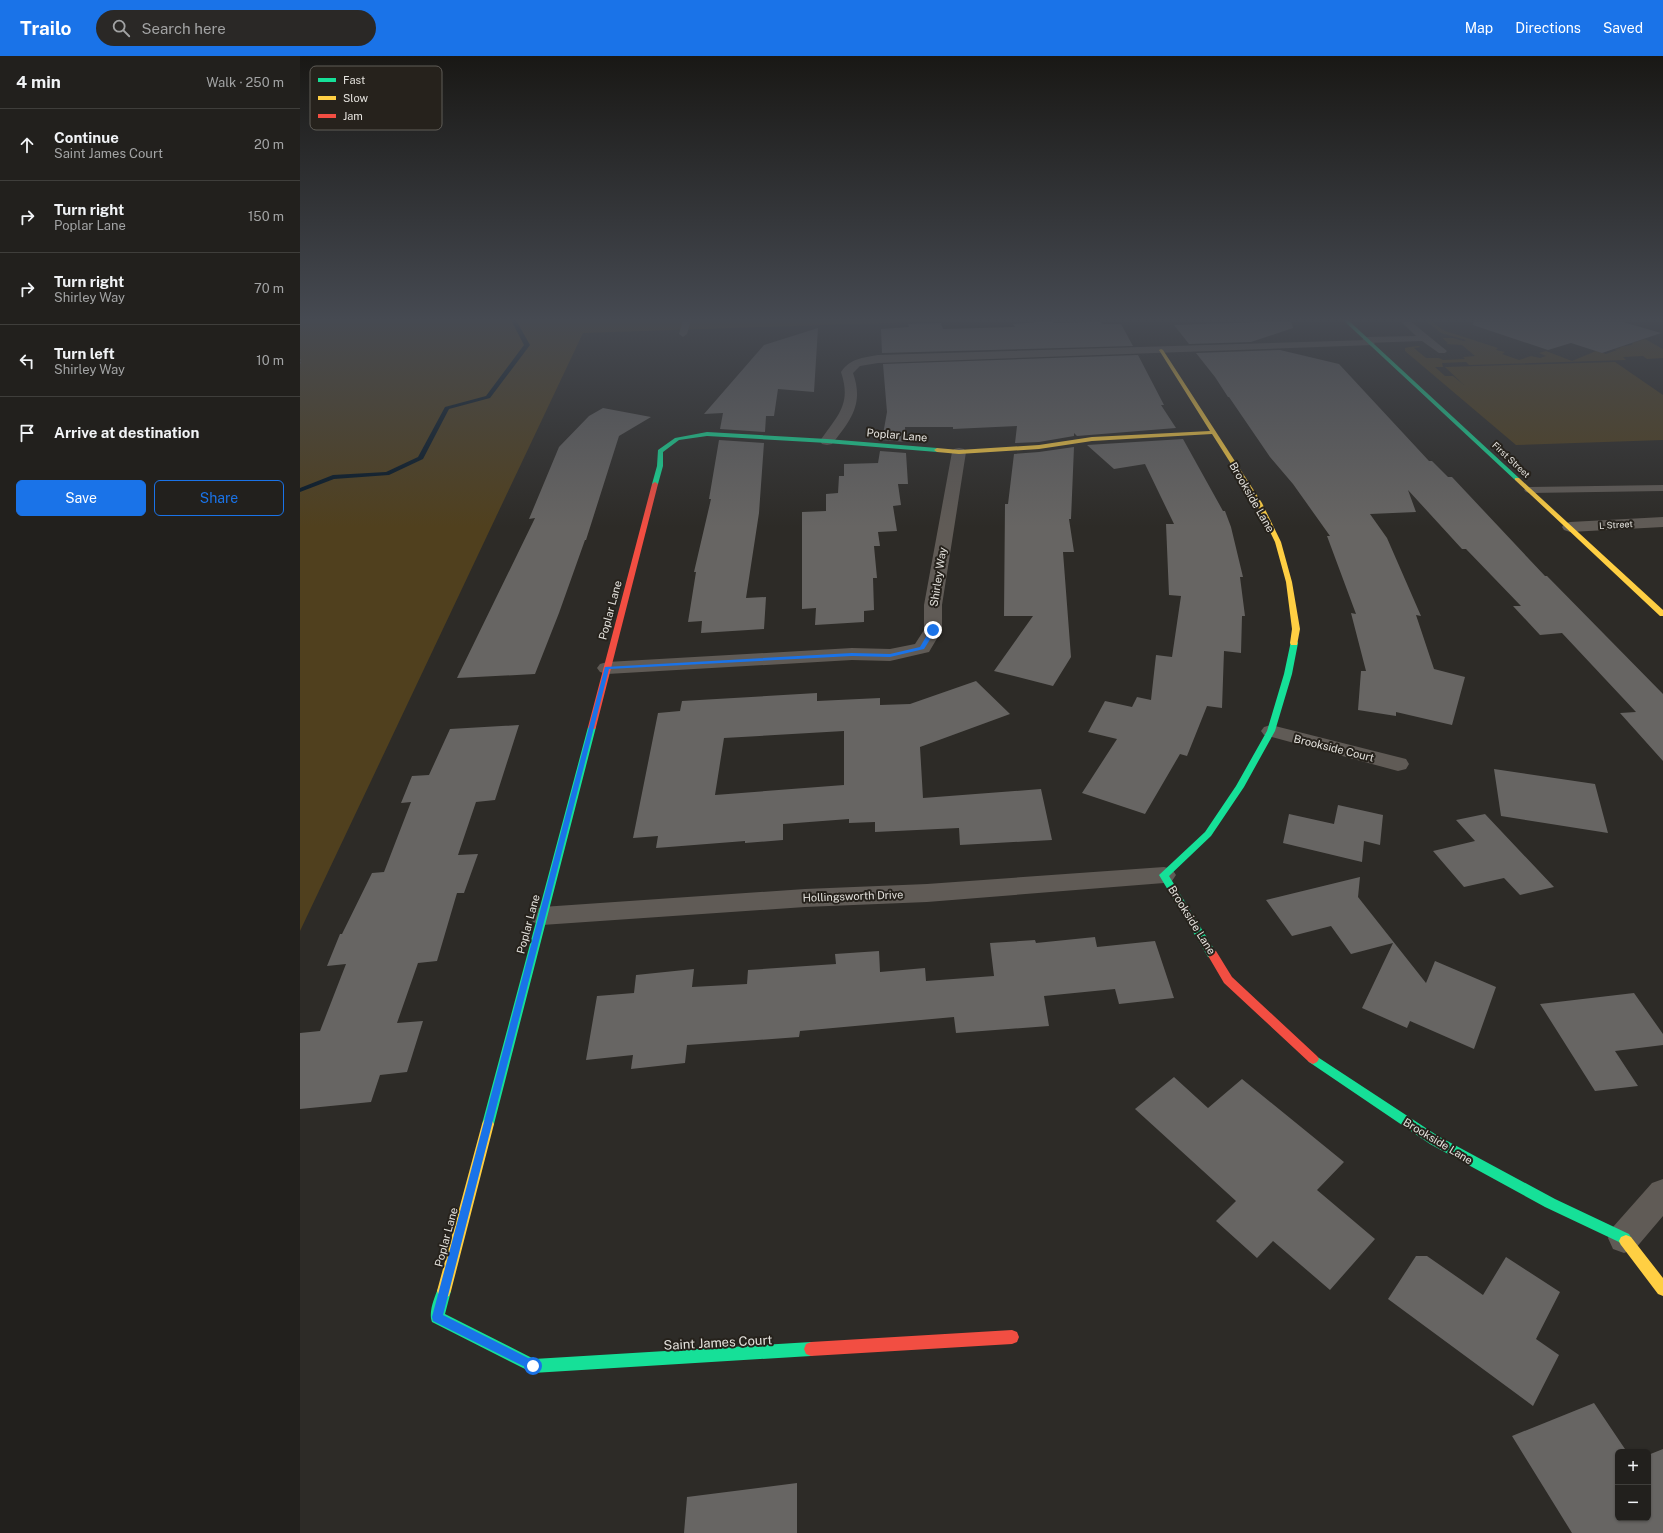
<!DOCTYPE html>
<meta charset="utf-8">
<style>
body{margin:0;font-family:"Public Sans",sans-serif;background:#2a2826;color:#f1f3f6}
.controls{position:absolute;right:12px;bottom:12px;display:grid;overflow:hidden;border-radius:6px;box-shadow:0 1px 3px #0004}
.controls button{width:36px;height:36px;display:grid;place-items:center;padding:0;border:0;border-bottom:1px solid #3f3e3b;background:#22201d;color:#f1f3f6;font:20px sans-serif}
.stop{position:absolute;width:12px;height:12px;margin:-9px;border:3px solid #1a73e8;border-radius:50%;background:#fff}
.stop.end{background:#1a73e8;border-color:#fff;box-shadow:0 1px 4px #0008}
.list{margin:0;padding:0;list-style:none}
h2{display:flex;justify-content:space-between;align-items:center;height:52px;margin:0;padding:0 16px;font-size:17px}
h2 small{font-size:13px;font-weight:400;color:#a2a3a4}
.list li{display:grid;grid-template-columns:26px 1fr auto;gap:12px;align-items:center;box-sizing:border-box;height:72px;padding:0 16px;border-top:1px solid #3f3e3b}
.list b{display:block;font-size:15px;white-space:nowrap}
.list p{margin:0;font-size:13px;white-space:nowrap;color:#a2a3a4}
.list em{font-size:13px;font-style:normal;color:#a2a3a4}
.actions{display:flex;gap:8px;padding:12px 16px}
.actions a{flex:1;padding:9px 0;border:1px solid #1a73e8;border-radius:6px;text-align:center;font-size:14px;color:#1a73e8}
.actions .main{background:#1a73e8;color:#fff}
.icon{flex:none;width:22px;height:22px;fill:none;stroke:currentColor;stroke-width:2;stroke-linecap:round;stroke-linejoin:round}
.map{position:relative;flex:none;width:1363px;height:1477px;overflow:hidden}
header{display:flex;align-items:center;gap:24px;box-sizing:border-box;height:56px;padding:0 20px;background:#1a73e8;color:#fff}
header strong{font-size:19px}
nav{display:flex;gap:22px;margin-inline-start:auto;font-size:14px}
.search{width:280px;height:36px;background:#2a2826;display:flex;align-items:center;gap:10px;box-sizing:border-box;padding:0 14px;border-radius:22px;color:#a2a3a4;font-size:15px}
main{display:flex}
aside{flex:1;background:#22201d}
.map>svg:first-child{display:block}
</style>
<header>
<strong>Trailo</strong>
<div class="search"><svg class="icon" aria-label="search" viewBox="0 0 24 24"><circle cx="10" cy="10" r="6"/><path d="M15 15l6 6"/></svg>Search here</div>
<nav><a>Map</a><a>Directions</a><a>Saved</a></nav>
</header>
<main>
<aside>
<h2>4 min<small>Walk · 250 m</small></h2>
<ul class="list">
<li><svg class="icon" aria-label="ahead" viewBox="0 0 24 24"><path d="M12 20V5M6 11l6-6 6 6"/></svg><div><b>Continue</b><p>Saint James Court</p></div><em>20 m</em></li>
<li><svg class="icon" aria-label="right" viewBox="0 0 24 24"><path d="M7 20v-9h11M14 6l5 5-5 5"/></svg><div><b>Turn right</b><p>Poplar Lane</p></div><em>150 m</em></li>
<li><svg class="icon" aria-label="right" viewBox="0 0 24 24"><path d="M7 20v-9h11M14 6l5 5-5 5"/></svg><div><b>Turn right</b><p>Shirley Way</p></div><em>70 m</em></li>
<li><svg class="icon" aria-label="left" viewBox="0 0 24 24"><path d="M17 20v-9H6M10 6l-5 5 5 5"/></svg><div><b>Turn left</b><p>Shirley Way</p></div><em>10 m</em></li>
<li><svg class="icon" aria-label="arrive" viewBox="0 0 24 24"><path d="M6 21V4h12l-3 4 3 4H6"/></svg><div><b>Arrive at destination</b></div></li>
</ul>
<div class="actions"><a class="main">Save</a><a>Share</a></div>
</aside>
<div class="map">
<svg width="1363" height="1477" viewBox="0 0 1363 1477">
<rect width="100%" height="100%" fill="#2d2b27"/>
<path fill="#50401e" d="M 0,264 L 678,264 L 283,277 L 0,875 Z
M 1125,264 L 1131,265 L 1145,275 L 1198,292 L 1196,294 L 1205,296 L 1202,298 L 1219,304 L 1231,300 L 1240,302 L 1246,300 L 1239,297 L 1246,295 L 1272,305 L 1296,295 L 1306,298 L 1317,294 L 1314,293 L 1321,292 L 1319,291 L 1331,289 L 1333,288 L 1332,287 L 1345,283 L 1363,293 L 1363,302 L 1347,303 L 1343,300 L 1323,301 L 1326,304 L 1169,309 L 1166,306 L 1142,307 L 1143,311 L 1135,311 L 1145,320 L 1153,320 L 1164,329 L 1145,311 L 1315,306 L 1363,339 L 1363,384 L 1216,389 L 1105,295 L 1105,292 L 1109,291 L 1119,290 L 1120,291 L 1114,292 L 1126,302 L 1139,302 L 1143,304 L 1165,303 L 1163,301 L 1175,300 L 1162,289 L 1146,288 L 1148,287 L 1142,282 L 1153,282 L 1164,285 L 1166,284 L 1141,277 Z"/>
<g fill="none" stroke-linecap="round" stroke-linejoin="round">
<path fill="#061827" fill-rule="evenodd" d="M 211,264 L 216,264 L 230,289 L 190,342 L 149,353 L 123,403 L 89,419 L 34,423 L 0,436 L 0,432 L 33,419 L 86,416 L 118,401 L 145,351 L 186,340 L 224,289 Z"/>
</g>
<path fill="#676563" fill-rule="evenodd" d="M 1174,264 L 1323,264 L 1323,266 L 1361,277 L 1302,297 L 1271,287 L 1248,294 L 1173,269 Z
M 753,265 L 753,267 L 801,266 L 803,268 L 821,268 L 833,290 L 582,297 L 581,273 L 609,271 L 608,268 L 641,267 L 643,273 L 715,271 L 713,268 Z
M 991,265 L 993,272 L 951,286 L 889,288 L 874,269 Z
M 518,272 L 514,336 L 478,333 L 474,360 L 466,360 L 465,376 L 420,373 L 423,357 L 404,358 L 464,289 Z
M 980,294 L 1039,308 L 1129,405 L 1132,405 L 1148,421 L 1152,421 L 1245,520 L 1247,520 L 1363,638 L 1363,705 L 1320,657 L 1336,656 L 1262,577 L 1240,579 L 1213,550 L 1221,550 L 1166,493 L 1162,493 L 1108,434 L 1116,456 L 1070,458 L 1087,482 L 1121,560 L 1116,559 L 1134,613 L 1165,621 L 1152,669 L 1096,656 L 1096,660 L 1058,654 L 1061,615 L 1066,615 L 1051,557 L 1056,558 L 1027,480 L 1030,480 L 993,428 L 970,401 L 929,341 L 928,341 L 915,321 L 896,297 Z
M 838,299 L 864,349 L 861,349 L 876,372 L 777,380 L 774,377 L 774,380 L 739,386 L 715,387 L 717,370 L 653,373 L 653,371 L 605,371 L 606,386 L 582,384 L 587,356 L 583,308 Z
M 303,352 L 351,361 L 319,380 L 286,484 L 285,484 L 259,557 L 235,618 L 157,622 L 235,462 L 229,463 L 259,391 L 289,360 Z
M 883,383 L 923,455 L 925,455 L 931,471 L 943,521 L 940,521 L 945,560 L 942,560 L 941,597 L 924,595 L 922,652 L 907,650 L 887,700 L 880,698 L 845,758 L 782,737 L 817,683 L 788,676 L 805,645 L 832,651 L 837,641 L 851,644 L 856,599 L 872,601 L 881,540 L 869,539 L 866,468 L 874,468 L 845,408 L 814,413 L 787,389 Z
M 419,384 L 464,387 L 459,457 L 446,542 L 466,541 L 464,573 L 401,577 L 402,565 L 388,566 L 396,516 L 394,516 L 411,443 L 409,443 Z
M 774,391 L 771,463 L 769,463 L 774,496 L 763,496 L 771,601 L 753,630 L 694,615 L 733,560 L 704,560 L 705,448 L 708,448 L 714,398 L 739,396 Z
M 580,395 L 606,397 L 608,428 L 598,428 L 601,449 L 593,450 L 597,475 L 578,476 L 580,490 L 574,490 L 577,522 L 573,522 L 574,554 L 564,555 L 564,566 L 515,569 L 516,552 L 502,553 L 502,456 L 526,455 L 526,438 L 538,437 L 539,420 L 544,420 L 544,408 L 578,407 Z
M 676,625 L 710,658 L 620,691 L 623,742 L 741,733 L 752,784 L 660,789 L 659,772 L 575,776 L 575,766 L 549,767 L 549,763 L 483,768 L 483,784 L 445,787 L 445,785 L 356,792 L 358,780 L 333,782 L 358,657 L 380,655 L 382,645 L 517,637 L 517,645 L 580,642 L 580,649 L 610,648 ZM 544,675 L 544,729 L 415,739 L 424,682 Z
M 219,669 L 195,744 L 176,746 L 158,799 L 178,798 L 164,837 L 157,837 L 137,905 L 118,907 L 97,967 L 123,965 L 107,1016 L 80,1019 L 71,1046 L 0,1053 L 0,977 L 20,975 L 46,908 L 27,910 L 40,878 L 42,878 L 72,817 L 84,816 L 111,746 L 101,747 L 112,720 L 129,719 L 150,673 Z
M 1194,713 L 1295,728 L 1308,777 L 1201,760 Z
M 1038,749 L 1083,759 L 1080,789 L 1064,785 L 1062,806 L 983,787 L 989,758 L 1034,768 Z
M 1185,758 L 1254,831 L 1220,839 L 1204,822 L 1164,831 L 1133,795 L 1175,785 L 1156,764 Z
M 1060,821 L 1058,841 L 1126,927 L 1135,905 L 1196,931 L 1174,993 L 1110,965 L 1107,972 L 1062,952 L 1093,887 L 1051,898 L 1031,870 L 992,880 L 966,844 Z
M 795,881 L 797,891 L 855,885 L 874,942 L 819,948 L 815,933 L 744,940 L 749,970 L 656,977 L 654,961 L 500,975 L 499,981 L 387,989 L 385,1007 L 331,1013 L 333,999 L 286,1004 L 297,940 L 334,937 L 336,919 L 394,913 L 392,931 L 447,928 L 448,914 L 536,908 L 535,898 L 579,895 L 580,916 L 625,912 L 626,925 L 694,920 L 690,887 L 735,884 L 736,887 Z
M 1334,937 L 1363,978 L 1363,989 L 1315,995 L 1338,1030 L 1295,1035 L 1240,948 Z
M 874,1021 L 908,1052 L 942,1023 L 1044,1106 L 1017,1134 L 1075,1183 L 1030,1234 L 973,1185 L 957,1202 L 916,1165 L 936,1145 L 835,1053 Z
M 1116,1200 L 1127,1200 L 1183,1239 L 1206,1201 L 1260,1236 L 1236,1283 L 1259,1299 L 1233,1350 L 1088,1243 Z
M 1294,1347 L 1327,1396 L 1318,1396 L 1318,1462 L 1348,1462 L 1348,1399 L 1363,1393 L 1363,1477 L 1272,1477 L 1212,1380 Z
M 497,1427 L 497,1477 L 384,1477 L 387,1441 Z"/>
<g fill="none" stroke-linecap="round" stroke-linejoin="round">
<path stroke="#635f5b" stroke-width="1.5" stroke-dasharray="1.5 1.5" stroke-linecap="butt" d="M 0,303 L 0,309"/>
<path fill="#605b56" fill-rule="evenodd" d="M 383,264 L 391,264 L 387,278 L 383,281 L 379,278 Z
M 1099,264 L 1109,264 L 1147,295 L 1145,297 L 1139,297 L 1122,285 L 1066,287 L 1062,284 L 1066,281 L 1116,280 Z
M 1363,429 L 1363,435 L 1230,437 L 1226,436 L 1224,434 L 1226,432 L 1230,431 Z"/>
<path fill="#605b56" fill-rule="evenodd" d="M 1069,284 L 1073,285 L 1075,287 L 1073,289 L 578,307 L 560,310 L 553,317 C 564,348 551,364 532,388 L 527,389 L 522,388 L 520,385 C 537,360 552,349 541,316 C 551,302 562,302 578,299 Z
M 659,392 L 664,393 L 666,396 L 642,549 L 642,574 L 629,596 L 590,605 L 552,604 L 307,618 L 300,616 L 297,612 L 300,608 L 307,606 L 552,592 L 590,593 L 615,588 L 624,574 L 624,549 L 652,396 L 654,393 Z
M 1363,461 L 1363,471 L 1270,476 L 1264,474 L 1262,471 L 1264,468 L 1270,466 Z
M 971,669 L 1106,703 L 1109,708 L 1106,713 L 1098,715 L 964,679 L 961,675 L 964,671 Z
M 864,811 L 872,813 L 876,819 L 872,825 L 864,827 L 627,846 L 505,851 L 242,869 L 233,866 L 230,860 L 233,854 L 242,851 L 505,833 L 627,828 Z
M 1363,1123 L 1363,1160 L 1335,1193 L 1324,1197 L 1313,1193 L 1308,1182 L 1313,1171 L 1352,1127 Z"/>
<path fill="#16e098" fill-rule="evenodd" d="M 1043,264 L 1048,264 L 1219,422 L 1219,424 L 1215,424 Z
M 407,376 L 527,383 L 637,392 L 640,394 L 637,396 L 527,387 L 407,380 L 379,384 L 363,396 L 363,410 L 358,428 L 353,429 L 352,428 L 357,410 L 358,394 L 375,382 Z
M 991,585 L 997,585 L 998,587 L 992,618 L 975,675 L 944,731 L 911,780 L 869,820 L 917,898 L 916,901 L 912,902 L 908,901 L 859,819 L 905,776 L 936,730 L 967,675 L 984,618 Z
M 292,668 L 296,671 L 194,1068 L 192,1072 L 188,1073 L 184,1072 L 182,1068 L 288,671 Z
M 1013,998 L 1138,1080 L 1255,1143 L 1329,1178 L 1333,1185 L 1331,1189 L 1326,1191 L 1321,1189 L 1319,1186 L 1245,1151 L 1130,1088 L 1009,1006 L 1007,1003 L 1009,1000 Z
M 144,1228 L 149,1230 L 151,1235 L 145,1258 L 234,1303 L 511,1286 L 516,1288 L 518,1293 L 516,1298 L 511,1300 L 233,1317 L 132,1266 C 128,1256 135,1240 139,1230 Z"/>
<path fill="#ffcf43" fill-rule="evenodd" d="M 861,293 L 863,294 L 962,447 L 981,486 L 992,526 L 1000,573 L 997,589 L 991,589 L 990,587 L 992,573 L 986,526 L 975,486 L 956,447 L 912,378 L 792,385 L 739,393 L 659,398 L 637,396 L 634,394 L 637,392 L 659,394 L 739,389 L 792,381 L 910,375 L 859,294 Z
M 1215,422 L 1219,422 L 1363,554 L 1363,560 L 1360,560 L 1215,424 Z
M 188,1063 L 192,1064 L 194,1068 L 151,1235 L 149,1240 L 144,1242 L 139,1240 L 137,1235 L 182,1068 L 184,1064 Z
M 1326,1179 L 1331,1181 L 1363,1222 L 1363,1240 L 1358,1238 L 1321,1189 L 1319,1185 L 1321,1181 Z"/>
<path fill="#f24e42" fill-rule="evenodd" d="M 355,426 L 358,428 L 296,671 L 295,673 L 289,673 L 288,671 L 352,428 Z
M 912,894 L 916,895 L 932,921 L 1017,1000 L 1019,1003 L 1017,1006 L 1013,1008 L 1009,1006 L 924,927 L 907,898 L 908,895 Z
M 712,1274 L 717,1276 L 719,1281 L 717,1286 L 712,1288 L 511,1300 L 506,1298 L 504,1293 L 506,1288 L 511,1286 Z"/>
</g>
<linearGradient id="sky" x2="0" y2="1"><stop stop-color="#191815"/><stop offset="0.56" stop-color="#464a52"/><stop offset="1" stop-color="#464a52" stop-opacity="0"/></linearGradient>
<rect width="1363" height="471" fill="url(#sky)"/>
<path fill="#1a73e8" d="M 633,572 L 636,574 L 624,593 L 590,601 L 552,600 L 309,613 L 143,1259 L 236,1306 L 238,1310 L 236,1313 L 233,1315 L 133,1265 L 132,1261 L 305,611 L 552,597 L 590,598 L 620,591 L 630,574 Z"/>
<g text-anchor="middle" stroke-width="4" stroke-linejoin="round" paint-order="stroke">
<g font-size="9" fill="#e4e2dd" stroke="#26221c">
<text transform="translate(1211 404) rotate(43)" y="3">First Street</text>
<text transform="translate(1316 469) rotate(-3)" y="3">L Street</text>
</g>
<g font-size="11" fill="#e4e2dd" stroke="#26221c">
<text transform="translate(597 379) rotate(5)" y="4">Poplar Lane</text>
<text transform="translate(952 441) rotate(60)" y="4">Brookside Lane</text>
<text transform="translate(638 521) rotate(-81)" y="4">Shirley Way</text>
<text transform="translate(310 554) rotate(-75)" y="4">Poplar Lane</text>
<text transform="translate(1034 692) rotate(14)" y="4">Brookside Court</text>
<text transform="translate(553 840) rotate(-2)" y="4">Hollingsworth Drive</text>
<text transform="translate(892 864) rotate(58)" y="4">Brookside Lane</text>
<text transform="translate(228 868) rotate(-75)" y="4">Poplar Lane</text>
<text transform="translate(1138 1085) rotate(31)" y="4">Brookside Lane</text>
<text transform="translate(146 1181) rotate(-75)" y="4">Poplar Lane</text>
</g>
<g font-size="13" fill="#e4e2dd" stroke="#26221c">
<text transform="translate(418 1286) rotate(-3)" y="5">Saint James Court</text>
</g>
</g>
<rect x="10" y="10" width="132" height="64" rx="6" fill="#26221c" stroke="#5f5c56" stroke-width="1"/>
<rect x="18" y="22" width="18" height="4" fill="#16e098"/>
<rect x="18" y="40" width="18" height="4" fill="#ffcf43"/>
<rect x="18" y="58" width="18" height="4" fill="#f24e42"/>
<g font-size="11" fill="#e4e2dd">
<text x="43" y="28">Fast</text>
<text x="43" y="46">Slow</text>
<text x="43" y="64">Jam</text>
</g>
</svg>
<div class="controls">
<button>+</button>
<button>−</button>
</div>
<div class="stop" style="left:233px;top:1310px"></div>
<div class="stop end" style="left:633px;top:574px"></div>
</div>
</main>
